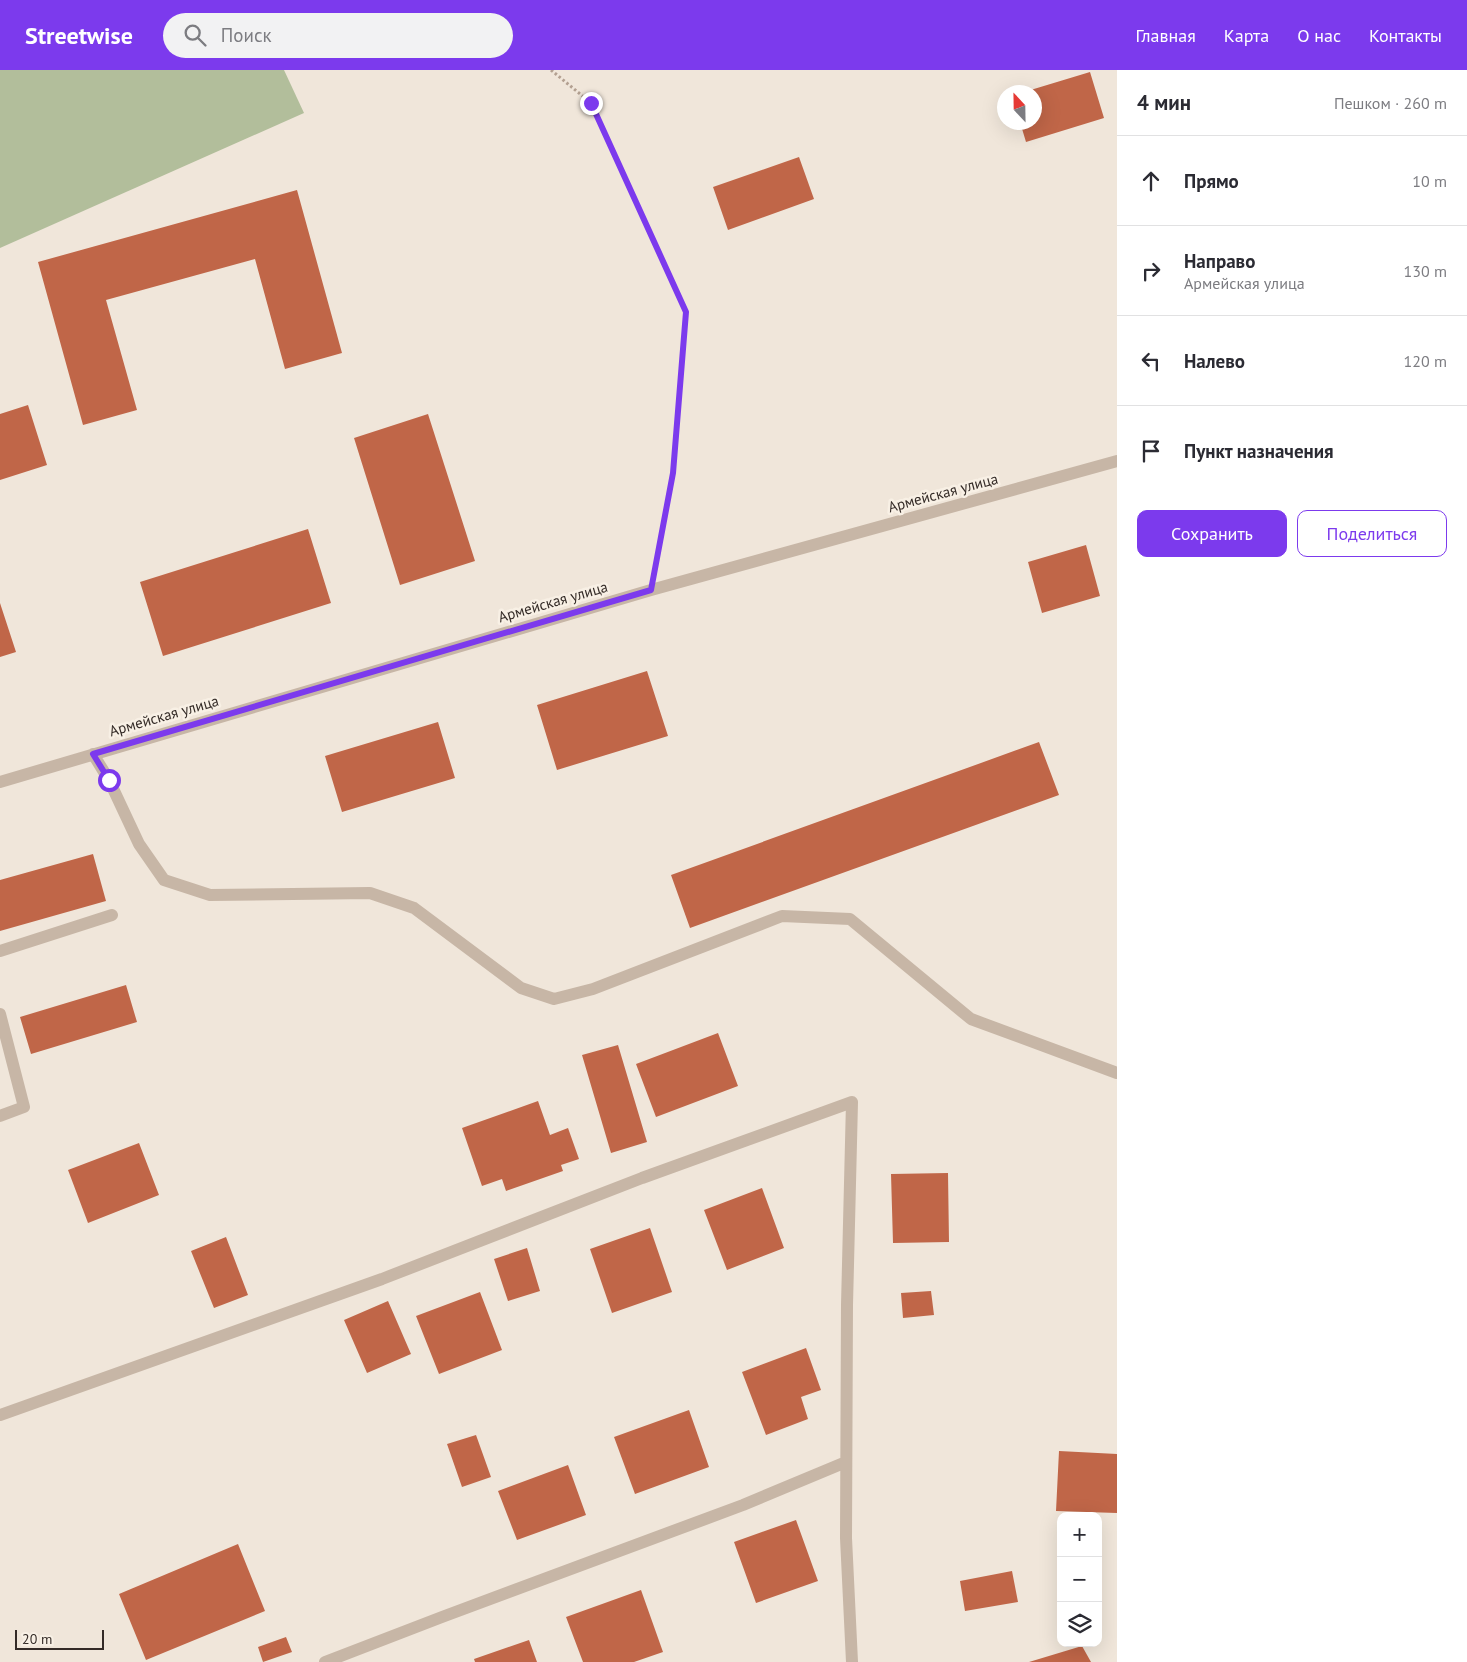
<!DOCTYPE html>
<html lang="ru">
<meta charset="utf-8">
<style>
body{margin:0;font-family:"PT Sans",sans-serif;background:#f2f2f3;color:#2b2b33}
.controls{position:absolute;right:15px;bottom:15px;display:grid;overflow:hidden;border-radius:10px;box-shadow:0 5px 20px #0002}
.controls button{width:45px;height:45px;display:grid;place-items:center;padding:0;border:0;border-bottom:1px solid #e1e1e2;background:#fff;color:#2b2b33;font:25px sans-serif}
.compass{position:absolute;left:997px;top:15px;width:45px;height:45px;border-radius:50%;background:#fff;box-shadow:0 5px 20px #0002;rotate:338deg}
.scale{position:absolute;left:15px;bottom:12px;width:89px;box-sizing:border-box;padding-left:5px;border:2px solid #342b27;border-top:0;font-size:14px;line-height:18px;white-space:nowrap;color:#342b27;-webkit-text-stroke:4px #f8f0e5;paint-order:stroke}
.stop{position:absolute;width:15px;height:15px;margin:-11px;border:4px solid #7c3aed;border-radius:50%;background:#fff}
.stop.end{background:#7c3aed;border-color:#fff;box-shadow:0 1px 5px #0008}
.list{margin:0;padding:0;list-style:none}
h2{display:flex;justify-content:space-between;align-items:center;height:65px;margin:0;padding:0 20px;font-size:21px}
h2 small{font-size:16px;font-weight:400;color:#7c7c81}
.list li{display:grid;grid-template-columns:32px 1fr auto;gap:15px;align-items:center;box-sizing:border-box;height:90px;padding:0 20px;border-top:1px solid #e1e1e2}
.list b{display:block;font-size:19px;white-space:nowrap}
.list p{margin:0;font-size:16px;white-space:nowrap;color:#7c7c81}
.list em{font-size:16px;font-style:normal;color:#7c7c81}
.actions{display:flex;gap:10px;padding:15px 20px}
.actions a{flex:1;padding:11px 0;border:1px solid #7c3aed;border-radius:10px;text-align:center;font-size:18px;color:#7c3aed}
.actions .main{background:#7c3aed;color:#fff}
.icon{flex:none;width:28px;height:28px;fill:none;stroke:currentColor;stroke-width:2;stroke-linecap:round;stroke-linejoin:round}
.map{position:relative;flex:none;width:1117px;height:1592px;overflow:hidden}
header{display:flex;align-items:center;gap:30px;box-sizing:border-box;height:70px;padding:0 25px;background:#7c3aed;color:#fff}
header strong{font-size:24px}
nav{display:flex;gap:28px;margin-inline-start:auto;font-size:18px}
.search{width:350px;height:45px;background:#f2f2f3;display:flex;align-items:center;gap:12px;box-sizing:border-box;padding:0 18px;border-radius:28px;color:#7c7c81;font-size:19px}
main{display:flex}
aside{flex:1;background:#fff}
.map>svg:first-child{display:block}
</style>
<header>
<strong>Streetwise</strong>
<div class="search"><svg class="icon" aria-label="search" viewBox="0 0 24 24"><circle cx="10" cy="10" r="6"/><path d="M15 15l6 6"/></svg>Поиск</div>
<nav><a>Главная</a><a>Карта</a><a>О нас</a><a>Контакты</a></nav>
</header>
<main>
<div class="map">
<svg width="1117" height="1592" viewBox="0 0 1117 1592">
<rect width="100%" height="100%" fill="#f0e6da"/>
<path fill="#b2be9b" d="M 0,0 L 284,0 L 304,43 L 0,178 Z"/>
<path fill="#c06648" d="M 1090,2 L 1104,48 L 1026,72 L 1020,52 L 1034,52 L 1034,22 L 1024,22 Z
M 799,87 L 814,129 L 728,160 L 713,117 Z
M 297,120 L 342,283 L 285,299 L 255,189 L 106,230 L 137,340 L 83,355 L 38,192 Z
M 28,335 L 47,395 L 0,410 L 0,344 Z
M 428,344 L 475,491 L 400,515 L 354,368 Z
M 308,459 L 331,533 L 163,586 L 140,512 Z
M 1086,475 L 1100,526 L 1042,543 L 1028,492 Z
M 0,533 L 16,582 L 0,587 Z
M 647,601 L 668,666 L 557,700 L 537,635 Z
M 438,652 L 455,708 L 342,742 L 325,686 Z
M 1039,672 L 1059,725 L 690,858 L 671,805 Z
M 93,784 L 106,831 L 0,861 L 0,810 Z
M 126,915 L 137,952 L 31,984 L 20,947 Z
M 718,963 L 738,1016 L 656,1047 L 636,994 Z
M 618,975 L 647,1072 L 611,1083 L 582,985 Z
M 538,1031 L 550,1065 L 568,1058 L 579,1089 L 561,1095 L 563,1101 L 506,1121 L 502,1109 L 482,1116 L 462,1058 Z
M 139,1073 L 159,1125 L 88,1153 L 68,1100 Z
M 948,1103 L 949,1172 L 893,1173 L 891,1104 Z
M 762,1118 L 784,1178 L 727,1200 L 704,1140 Z
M 650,1158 L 672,1222 L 612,1243 L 590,1179 Z
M 226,1167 L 248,1225 L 214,1238 L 191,1181 Z
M 527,1178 L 540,1221 L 508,1231 L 494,1189 Z
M 931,1221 L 934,1245 L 903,1248 L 901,1223 Z
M 480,1222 L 502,1280 L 439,1304 L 416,1246 Z
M 388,1231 L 411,1284 L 367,1303 L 344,1250 Z
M 806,1278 L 821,1320 L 801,1327 L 808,1349 L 766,1365 L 742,1302 Z
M 689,1340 L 709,1397 L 635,1424 L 614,1367 Z
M 476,1365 L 491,1407 L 462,1417 L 447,1374 Z
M 1059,1381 L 1117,1384 L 1117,1443 L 1056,1441 Z
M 568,1395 L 586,1445 L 517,1470 L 498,1421 Z
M 796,1450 L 818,1511 L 756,1533 L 734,1472 Z
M 238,1474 L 265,1541 L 146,1590 L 119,1524 Z
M 1012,1501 L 1018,1532 L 965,1541 L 960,1511 Z
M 641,1520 L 663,1582 L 634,1592 L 583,1592 L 566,1547 Z
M 286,1567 L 292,1582 L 263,1592 L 258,1577 Z
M 529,1570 L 537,1592 L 475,1592 L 474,1589 Z
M 1082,1576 L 1091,1592 L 1029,1592 Z"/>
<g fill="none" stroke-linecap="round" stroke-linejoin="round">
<path stroke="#b3a091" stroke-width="3" stroke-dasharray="2.5 2.5" stroke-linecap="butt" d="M 551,0 L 591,33 L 686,242 L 673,403 L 655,497"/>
<path stroke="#c7b6a6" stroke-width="12" d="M 93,684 L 109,710 L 139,774 L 164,810 L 210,825 L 370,823 L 414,838 L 521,918 L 554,929 L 593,919 L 782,846 L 850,849 L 971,949 L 1117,1003
M 0,712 L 651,520 L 1117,391
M 0,881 L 112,845
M 0,944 L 24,1037 L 0,1046
M 0,1345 L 382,1209 L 642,1108 L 852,1032 L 847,1235 L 846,1468 L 852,1592
M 325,1592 L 442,1547 L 743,1435 L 846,1392"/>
</g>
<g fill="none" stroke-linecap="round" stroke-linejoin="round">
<path stroke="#7c3aed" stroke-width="6" d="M 109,710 L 93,684 L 651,520 L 673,403 L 686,242 L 591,33"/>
</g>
<g text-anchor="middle" stroke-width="5" stroke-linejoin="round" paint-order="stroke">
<g font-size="15" fill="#342b27" stroke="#f8f0e5">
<text transform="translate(943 423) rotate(-15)" y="5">Армейская улица</text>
<text transform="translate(553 532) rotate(-16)" y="5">Армейская улица</text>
<text transform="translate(164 646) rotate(-16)" y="5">Армейская улица</text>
</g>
</g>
</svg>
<div class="controls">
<button>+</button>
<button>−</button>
<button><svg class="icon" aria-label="layers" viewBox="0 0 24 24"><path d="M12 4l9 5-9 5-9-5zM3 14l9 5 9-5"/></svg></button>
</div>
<svg class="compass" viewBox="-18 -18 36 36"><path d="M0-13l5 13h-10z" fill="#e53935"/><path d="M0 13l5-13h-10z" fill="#7c7c81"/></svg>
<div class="scale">20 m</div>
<div class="stop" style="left:109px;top:710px"></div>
<div class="stop end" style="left:591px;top:33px"></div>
</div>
<aside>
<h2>4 мин<small>Пешком · 260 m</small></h2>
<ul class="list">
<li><svg class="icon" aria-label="ahead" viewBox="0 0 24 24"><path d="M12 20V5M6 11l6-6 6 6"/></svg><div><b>Прямо</b></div><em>10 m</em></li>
<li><svg class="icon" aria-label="right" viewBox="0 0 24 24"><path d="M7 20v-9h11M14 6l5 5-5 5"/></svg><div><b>Направо</b><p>Армейская улица</p></div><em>130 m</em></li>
<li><svg class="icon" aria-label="left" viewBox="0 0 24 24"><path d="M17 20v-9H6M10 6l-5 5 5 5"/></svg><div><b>Налево</b></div><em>120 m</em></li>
<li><svg class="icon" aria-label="arrive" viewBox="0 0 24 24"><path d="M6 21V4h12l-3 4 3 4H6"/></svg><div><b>Пункт назначения</b></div></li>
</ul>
<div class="actions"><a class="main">Сохранить</a><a>Поделиться</a></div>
</aside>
</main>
